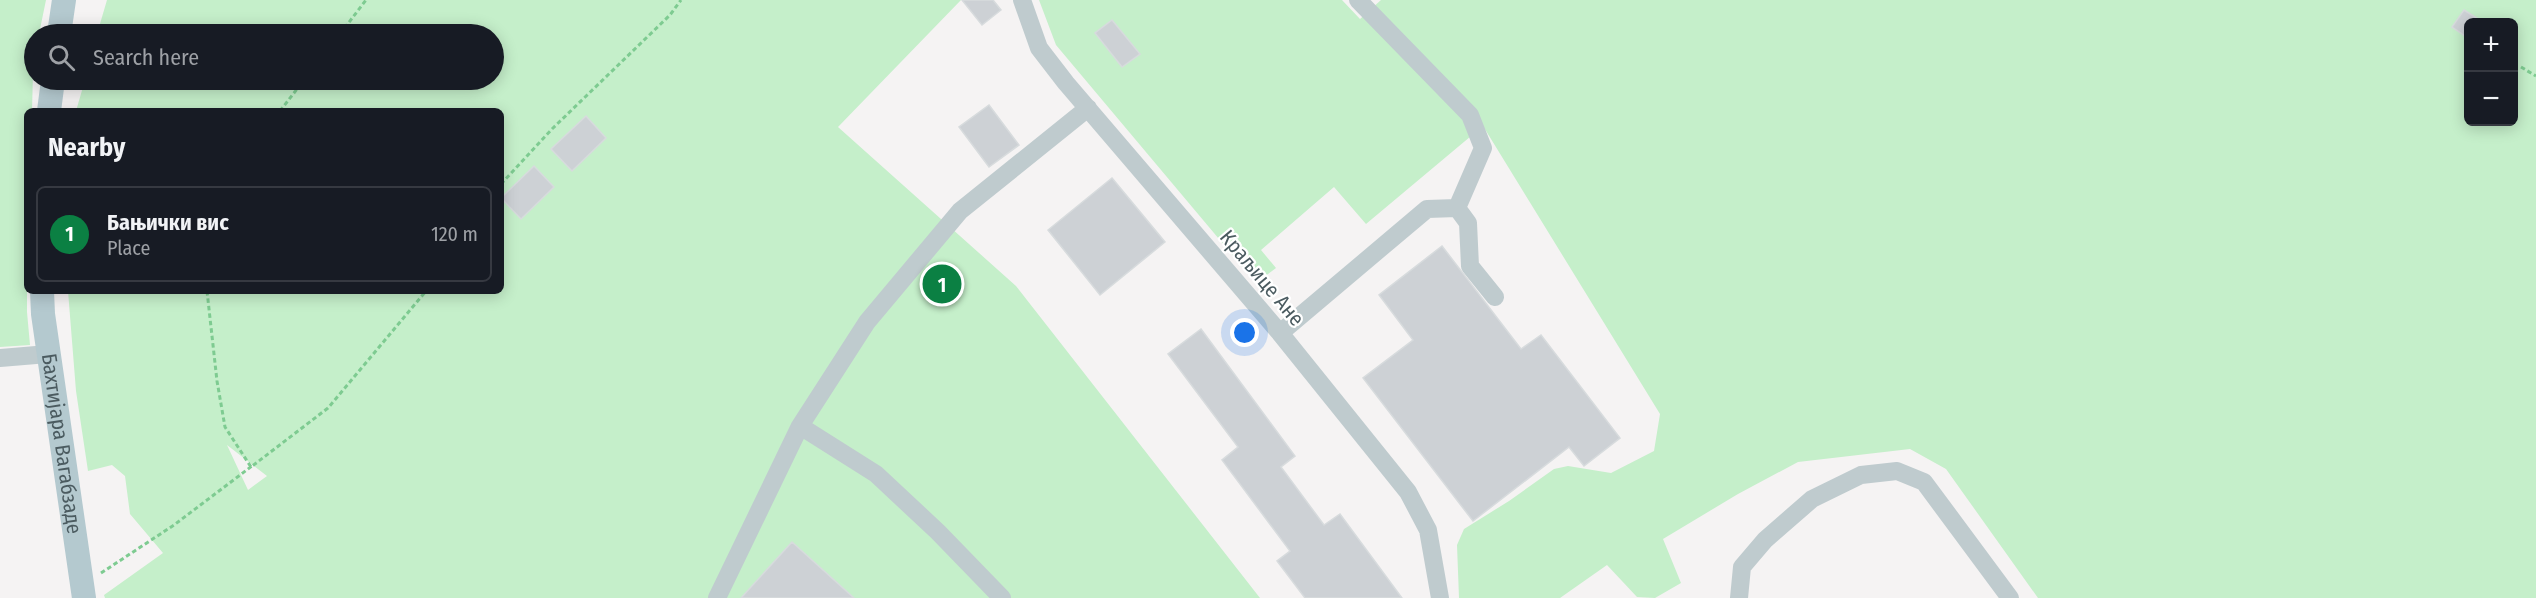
<!DOCTYPE html>
<meta charset="utf-8">
<style>
body{margin:0;font-family:"Fira Sans Condensed",sans-serif;background:#20242c;color:#f1f3f6}
.controls{position:absolute;right:18px;top:18px;display:grid;overflow:hidden;border-radius:9px;box-shadow:0 3px 15px #0003}
.controls button{width:54px;height:54px;display:grid;place-items:center;padding:0;border:0;border-bottom:2px solid #363941;background:#171b24;color:#f1f3f6;font:30px sans-serif}
.you{position:absolute;left:1245px;top:333px;width:21px;height:21px;margin:-15px;border:4px solid #fff;border-radius:50%;background:#1a73e8;box-shadow:0 0 0 9px #1a73e833}
.badge{display:grid;place-items:center;width:39px;height:39px;border-radius:50%;background:#0b8043;color:#fff;font-size:20px;font-weight:700}
.pin{position:absolute;translate:-50% -50%;border:3px solid #fff;box-shadow:0 2px 6px #0006}
.list{margin:0;padding:0;list-style:none}
h2{display:flex;justify-content:space-between;align-items:center;height:78px;margin:0;padding:0 24px;font-size:26px}
h2 small{font-size:20px;font-weight:400;color:#9ea1a6}
.list li{display:grid;grid-template-columns:39px 1fr auto;gap:18px;align-items:center;box-sizing:border-box;height:96px;margin:0 12px 12px;padding:0 12px;border:2px solid #363941;border-radius:9px}
.list b{display:block;font-size:22px;white-space:nowrap}
.list p{margin:0;font-size:20px;white-space:nowrap;color:#9ea1a6}
.list em{font-size:20px;font-style:normal;color:#9ea1a6}
.icon{flex:none;width:33px;height:33px;fill:none;stroke:currentColor;stroke-width:2;stroke-linecap:round;stroke-linejoin:round}
.map{position:relative;flex:none;width:2536px;height:598px;overflow:hidden}
.search{position:absolute;background:#171b24;box-shadow:0 3px 15px #0003;left:24px;top:24px;width:480px;height:66px;display:flex;align-items:center;gap:15px;box-sizing:border-box;padding:0 21px;border-radius:33px;color:#9ea1a6;font-size:22px}
.panel{position:absolute;background:#171b24;box-shadow:0 3px 15px #0003;left:24px;top:108px;width:480px;height:186px;border-radius:9px}
.map>svg:first-child{display:block}
</style>
<div class="map">
<svg width="2536" height="598" viewBox="0 0 2536 598">
<rect width="100%" height="100%" fill="#f5f3f3"/>
<path fill="#c5efca" fill-rule="evenodd" d="M 0,0 L 46,0 L 39,34 L 34,34 L 32,111 L 27,111 L 27,312 L 30,345 L 0,347 Z
M 107,0 L 961,0 L 838,127 L 1016,286 L 1260,598 L 105,598 L 104,595 L 163,553 L 130,514 L 125,476 L 112,465 L 88,471 L 76,391 L 68,291 L 501,291 L 501,111 L 76,111 L 85,80 L 494,80 L 494,34 L 97,34 ZM 227,445 L 267,476 L 248,490 Z
M 1039,0 L 1342,0 L 1360,19 L 1381,0 L 2536,0 L 2536,598 L 2038,598 L 1946,469 L 1910,449 L 1798,462 L 1738,494 L 1663,539 L 1681,583 L 1655,598 L 1637,597 L 1607,565 L 1560,598 L 1459,598 L 1457,545 L 1464,529 L 1509,501 L 1554,469 L 1568,466 L 1611,473 L 1654,451 L 1660,414 L 1483,126 L 1366,224 L 1334,187 L 1261,250 L 1276,268 L 1256,283 L 1056,45 ZM 2468,22 L 2514,22 L 2514,122 L 2468,122 Z"/>
<path fill="#cdd1d5" stroke="#d7dbdd" stroke-width="1.5" d="M 962,0 L 993,0 L 1001,10 L 982,25 Z
M 2464,10 L 2483,22 L 2468,22 L 2468,38 L 2452,27 Z
M 1112,20 L 1140,54 L 1122,67 L 1095,33 Z
M 989,105 L 1019,145 L 989,167 L 959,127 Z
M 586,116 L 606,138 L 572,171 L 551,149 Z
M 534,166 L 554,187 L 521,219 L 501,198 Z
M 1112,178 L 1165,242 L 1100,295 L 1048,230 Z
M 1442,246 L 1521,349 L 1541,335 L 1620,438 L 1584,466 L 1569,447 L 1473,521 L 1363,378 L 1413,340 L 1379,295 Z
M 1201,329 L 1295,456 L 1281,467 L 1324,525 L 1340,514 L 1402,598 L 1305,598 L 1277,561 L 1290,551 L 1222,460 L 1238,447 L 1168,354 Z
M 792,542 L 854,598 L 741,598 Z"/>
<g fill="none" stroke-linecap="round" stroke-linejoin="round">
<path stroke="#7ecb91" stroke-width="3" stroke-dasharray="4.5 3" stroke-linecap="butt" d="M 340,34 L 366,0
M 2521,67 L 2536,76
M 280,111 L 304,80
M 501,184 L 552,129 L 670,15 L 681,0
M 207,291 L 217,381 L 225,427 L 251,467 L 328,408 L 426,291
M 101,573 L 174,525 L 252,466"/>
<path stroke="#bfcbce" stroke-width="18" d="M 1022,0 L 1039,48 L 1066,83 L 1280,333 L 1408,492 L 1428,530 L 1440,598
M 1358,0 L 1470,115 L 1483,148 L 1457,208
M 1280,333 L 1427,209 L 1457,208 L 1468,223 L 1470,266 L 1495,297
M 0,358 L 48,354
M 800,426 L 876,474 L 938,532 L 1002,598
M 717,598 L 800,426 L 867,322 L 960,211 L 1088,108
M 1739,598 L 1742,567 L 1765,540 L 1812,499 L 1861,475 L 1897,471 L 1924,482 L 2010,598"/>
<g stroke="#b4c9cf" stroke-width="24">
<path d="M 59,34 L 64,0"/>
<path d="M 49,111 L 53,80"/>
<path id="s1" d="M 42,291 L 43,314 L 84,598"/>
</g>
</g>
<g text-anchor="middle" stroke-width="4.5" stroke-linejoin="round" paint-order="stroke">
<g font-size="21" fill="#4b5b60" stroke="#fff">
<text transform="translate(1262 278) rotate(50)" y="7">Краљице Ане</text>
<text dy="7" stroke="none"><textPath href="#s1" startOffset="154">Бахтијара Вагабзаде</textPath></text>
</g>
</g>
</svg>
<div class="controls">
<button>+</button>
<button>−</button>
</div>
<div class="you"></div>
<div class="pin badge" style="left:942px;top:284px">1</div>
<div class="search"><svg class="icon" aria-label="search" viewBox="0 0 24 24"><circle cx="10" cy="10" r="6"/><path d="M15 15l6 6"/></svg>Search here</div>
<section class="panel">
<h2>Nearby<small></small></h2>
<ul class="list">
<li><span class="badge">1</span><div><b>Бањички вис</b><p>Place</p></div><em>120 m</em></li>
</ul>
</section>
</div>
